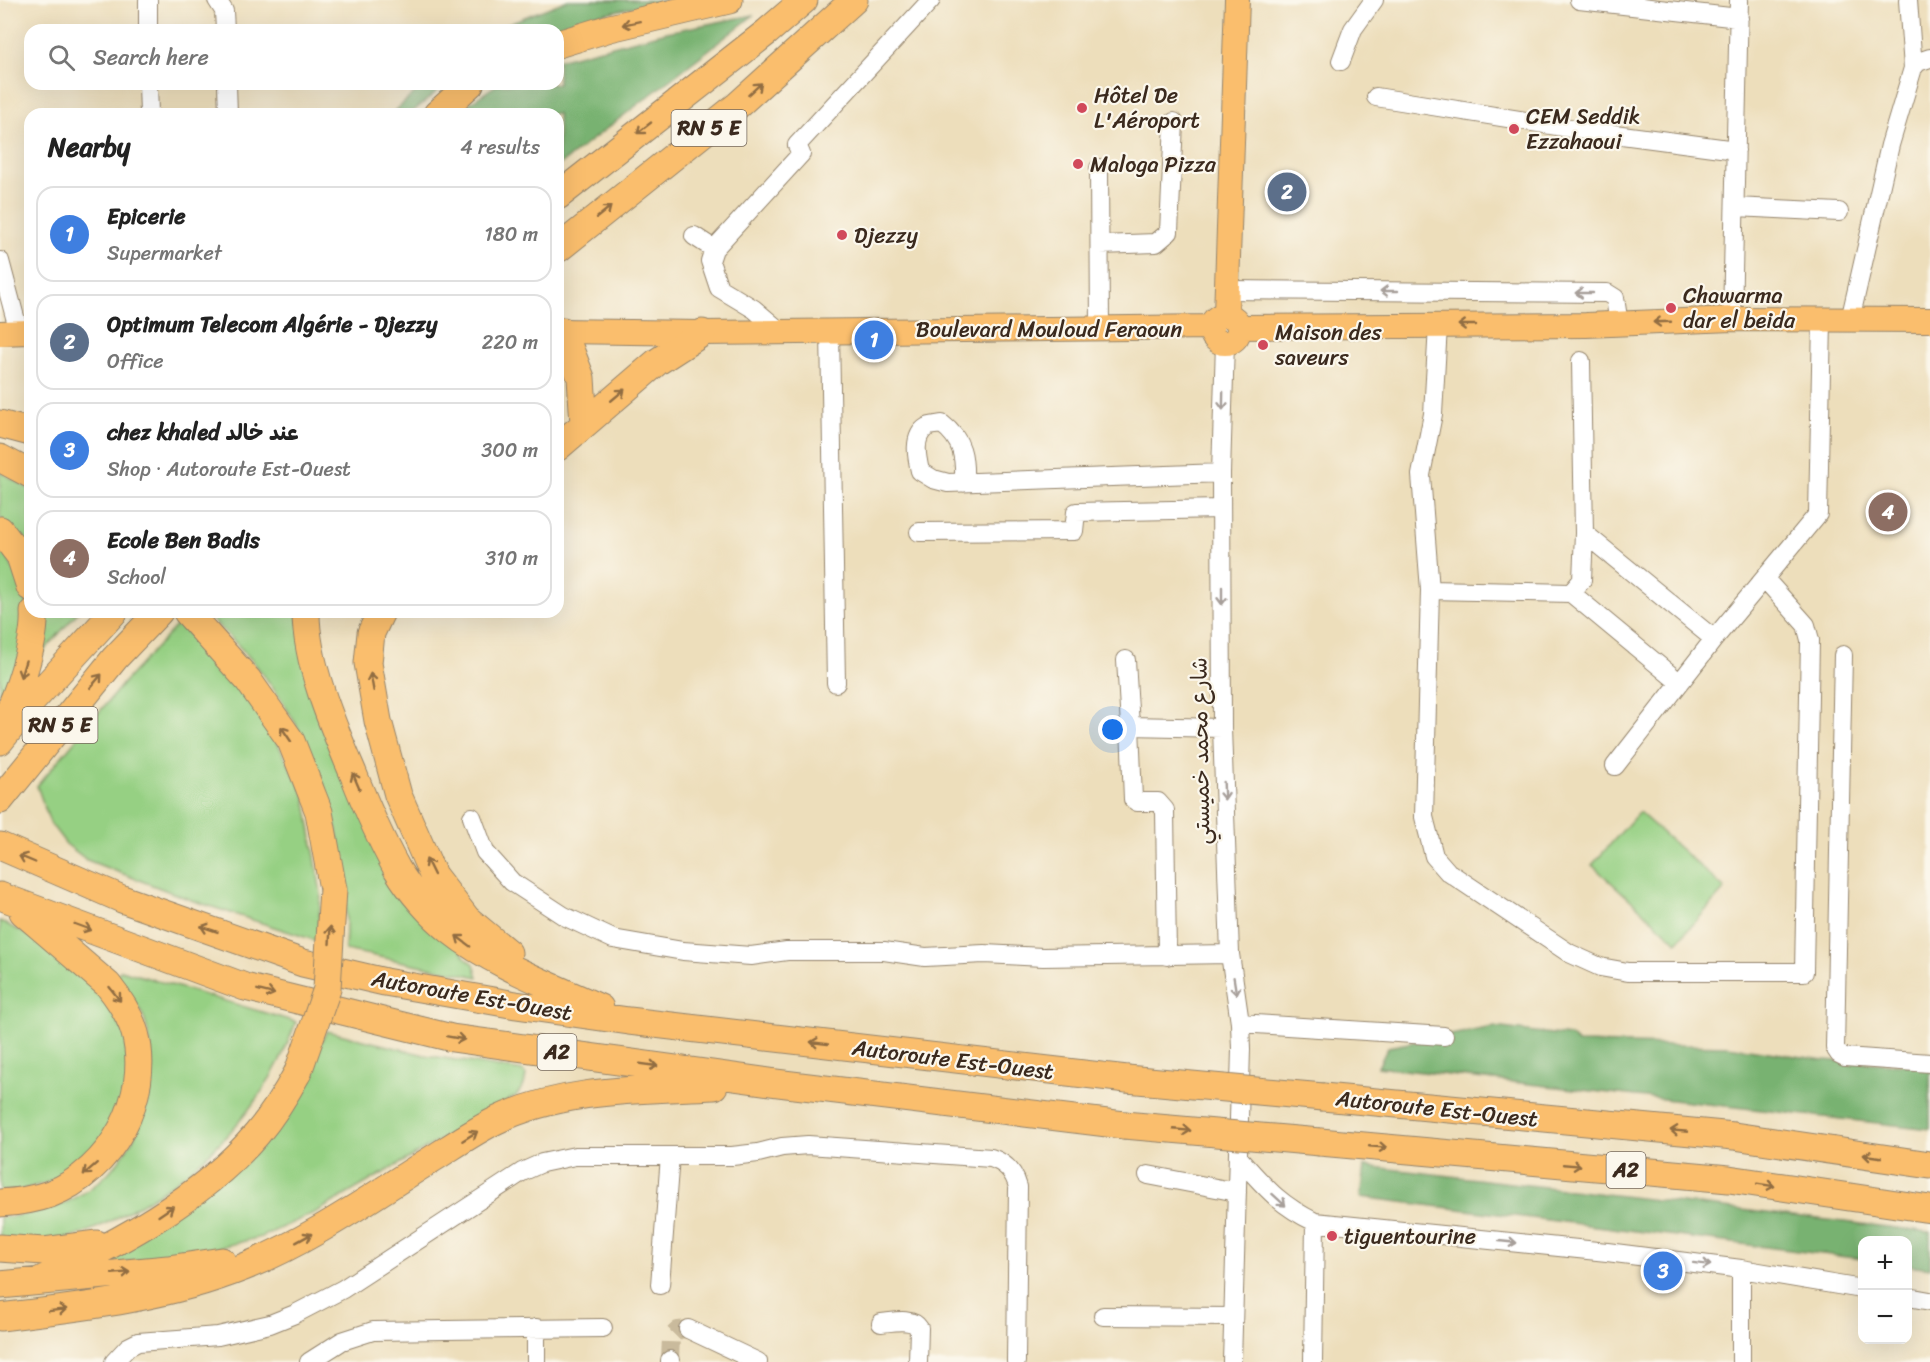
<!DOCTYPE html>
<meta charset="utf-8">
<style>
body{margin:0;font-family:Sriracha,"Playpen Sans Arabic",sans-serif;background:#f2f2f2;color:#222}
.controls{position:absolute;right:18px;bottom:18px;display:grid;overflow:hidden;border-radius:12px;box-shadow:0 6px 24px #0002}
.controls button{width:54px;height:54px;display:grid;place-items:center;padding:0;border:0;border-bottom:2px solid #e0e0e0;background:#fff;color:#222;font:30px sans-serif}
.you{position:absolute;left:1113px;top:730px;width:21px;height:21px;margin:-15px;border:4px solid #fff;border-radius:50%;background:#1a73e8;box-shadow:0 0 0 9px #1a73e833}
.badge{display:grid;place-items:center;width:39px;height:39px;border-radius:50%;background:#d1495b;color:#fff;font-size:20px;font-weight:700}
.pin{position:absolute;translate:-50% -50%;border:3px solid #fff;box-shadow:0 2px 6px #0006}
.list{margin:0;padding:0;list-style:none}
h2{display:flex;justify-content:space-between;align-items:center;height:78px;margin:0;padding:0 24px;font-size:26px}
h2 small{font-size:20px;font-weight:400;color:#767676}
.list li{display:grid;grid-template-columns:39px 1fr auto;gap:18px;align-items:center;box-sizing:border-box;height:96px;margin:0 12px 12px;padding:0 12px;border:2px solid #e0e0e0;border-radius:18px}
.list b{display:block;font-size:22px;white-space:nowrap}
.list p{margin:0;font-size:20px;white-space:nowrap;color:#767676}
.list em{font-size:20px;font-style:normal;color:#767676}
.icon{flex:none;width:33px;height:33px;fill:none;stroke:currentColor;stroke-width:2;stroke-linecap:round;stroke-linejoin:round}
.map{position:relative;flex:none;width:1930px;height:1362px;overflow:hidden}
.search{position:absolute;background:#fff;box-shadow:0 6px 24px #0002;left:24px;top:24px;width:540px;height:66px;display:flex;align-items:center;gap:15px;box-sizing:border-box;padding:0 21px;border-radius:18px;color:#767676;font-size:22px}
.panel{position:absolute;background:#fff;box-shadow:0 6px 24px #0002;left:24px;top:108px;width:540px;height:510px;border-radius:18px}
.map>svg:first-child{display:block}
</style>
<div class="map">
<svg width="1930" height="1362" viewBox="0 0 1930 1362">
<rect width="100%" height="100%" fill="#fbf7ec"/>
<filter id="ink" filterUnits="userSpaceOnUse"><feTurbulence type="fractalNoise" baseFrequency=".0167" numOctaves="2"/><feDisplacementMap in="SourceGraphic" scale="12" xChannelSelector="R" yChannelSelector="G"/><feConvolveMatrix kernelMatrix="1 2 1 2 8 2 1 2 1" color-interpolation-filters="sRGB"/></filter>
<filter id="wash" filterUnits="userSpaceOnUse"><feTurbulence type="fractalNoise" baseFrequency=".008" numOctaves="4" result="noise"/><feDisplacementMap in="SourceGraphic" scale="24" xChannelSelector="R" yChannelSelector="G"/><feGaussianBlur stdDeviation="1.35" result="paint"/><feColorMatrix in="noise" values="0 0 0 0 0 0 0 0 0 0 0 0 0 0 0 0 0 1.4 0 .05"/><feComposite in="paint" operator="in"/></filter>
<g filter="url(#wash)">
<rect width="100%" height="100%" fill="#eddebb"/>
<path fill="#96d083" stroke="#687d50" stroke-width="1.5" d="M 0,472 L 30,489 L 30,556 L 0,517 Z
M 0,543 C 7,558 23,584 26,599 C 32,629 18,673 0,697 Z
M 43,612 L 78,612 L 36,660 Z
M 205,612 L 297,612 L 324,722 L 465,957 L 474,964 L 478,977 L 345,950 C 352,845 324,751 258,668 C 243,648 222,630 205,612 Z
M 179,623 L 265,719 L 305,796 L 321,894 L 317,941 L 191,900 L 87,860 L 66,844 L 50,823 L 37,786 L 126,680 Z
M 1639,812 L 1725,889 L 1677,942 L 1592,865 Z
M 0,921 L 42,942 L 91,977 L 126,1036 L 128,1089 L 104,1140 L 56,1180 L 17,1191 L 0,1191 Z
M 121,970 L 296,1022 C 291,1035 286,1048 280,1060 C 247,1125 191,1178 127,1212 C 110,1222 91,1231 73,1237 C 57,1242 19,1241 0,1242 L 0,1217 C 9,1218 18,1215 27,1214 C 103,1202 152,1138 152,1062 C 151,1047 148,1027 142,1013 C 135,1000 123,988 114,977 Z
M 327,1031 L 425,1055 L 523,1071 L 526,1075 L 524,1085 L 516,1096 L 318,1211 L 261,1237 L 209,1250 L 85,1268 L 205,1188 L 303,1078 Z"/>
<path fill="#78b271" stroke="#5a6e48" stroke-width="1.5" d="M 568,0 L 666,0 L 597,15 L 551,30 L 498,30 L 507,24 Z
M 754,15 L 558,166 L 558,114 L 454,114 L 498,84 L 558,84 L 558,60 L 667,32 Z
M 424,84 L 446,84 L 410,114 L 392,114 Z
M 1493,1027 L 1570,1036 L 1578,1043 L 1728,1046 L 1823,1060 L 1930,1066 L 1930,1129 L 1378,1067 L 1388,1047 Z
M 1365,1166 L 1930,1232 L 1930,1268 L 1908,1265 L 1908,1240 L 1862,1240 L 1862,1259 L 1361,1197 Z"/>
</g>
<g filter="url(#ink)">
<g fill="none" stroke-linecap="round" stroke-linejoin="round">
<path stroke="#c9ba9c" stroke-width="18" stroke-dasharray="18 9" stroke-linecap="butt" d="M 670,1360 L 671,1337 L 678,1330 L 688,1329"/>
<g stroke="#94846c" stroke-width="20">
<path id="minor" d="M 148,0 L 148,30
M 217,0 L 224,11 L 225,30
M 1579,0 L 1739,18
M 1908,0 L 1913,68
M 1341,61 L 1353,29 L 1374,0
M 148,84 L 149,114
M 227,84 L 228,114
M 1376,97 L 1576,129 L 1736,150
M 1099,168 L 1100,328
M 1735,207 L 1839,212
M 694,236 L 714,249
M 1100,245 L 1156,243 L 1169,232 L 1174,122
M 0,261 L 19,332
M 1227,290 L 1607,293 L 1615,298 L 1619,324
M 1732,319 L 1739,0
M 1850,320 L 1890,145 L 1913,68 L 1918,62 L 1930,58
M 830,331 L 836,683
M 781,332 L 754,309 L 719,288 L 710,261 L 714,249 L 801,154 L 797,145 L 931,0
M 1225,343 L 1221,473 L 1222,728 L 1230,954 L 1240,1023 L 1241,1049 L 1232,1362
M 1581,361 L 1584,533 L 1582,580 L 1571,593 L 1430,590 L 1424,817 L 1434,856 L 1448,872 L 1569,953 L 1600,967 L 1628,972 L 1804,972 L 1810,640 L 1806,625 L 1765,579
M 964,483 C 965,457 963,440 942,424 C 938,425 930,425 927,427 C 912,436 917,458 920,471 L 933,479 L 948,483 L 1221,473
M 919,532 L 1074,531 L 1076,512 L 1221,509
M 1584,533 L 1714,639
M 1430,590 L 1421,475 L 1433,414 L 1438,326
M 1571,593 L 1680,683
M 1843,655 L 1835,1048 L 1839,1054 L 1845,1057 L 1930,1063
M 1126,660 L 1130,726
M 1615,766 L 1714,639 L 1818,514 L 1822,321
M 472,817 L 485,852 L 512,882 L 564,916 L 613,939 L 683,951 L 751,956 L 787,951 L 884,951 L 925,957 L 984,954 L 1043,957 L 1230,954
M 1167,956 L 1165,810 L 1158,802 L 1137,802 L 1133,799 L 1130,726 L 1222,728
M 1240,1023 L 1444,1036
M 1238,1157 C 1265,1187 1278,1204 1315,1222 L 1607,1252 L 1741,1269 L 1862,1289
M 1148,1175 L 1237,1192
M 1741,1269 L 1741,1362
M 660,1285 L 670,1156
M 1908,1297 L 1930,1301
M 1103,1316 L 1233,1317
M 881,1323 C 893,1322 912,1317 919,1328 L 918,1362
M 536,1328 L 536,1362
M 688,1329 L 758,1362
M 114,1362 L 128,1347 L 138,1342 L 218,1336 L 270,1324 L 295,1314 L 343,1289 L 522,1172 L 542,1163 L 575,1156 L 732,1156 L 758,1153 L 782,1147 L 808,1145 L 991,1158 C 1006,1163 1014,1172 1018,1187 L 1016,1362
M 309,1362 L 342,1341 L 373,1331 L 603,1328
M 670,1362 L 670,1360
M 1313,1362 L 1315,1222"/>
</g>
<g stroke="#94846c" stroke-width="26">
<path id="major" d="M 1226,314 L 1237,0
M1211 329a14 14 0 1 1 28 0a14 14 0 1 1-28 0Z
M 1239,327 L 1586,325 L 1732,319 L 1930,320
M 558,331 L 702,333 L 1211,327
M 0,333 L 30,332"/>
</g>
<g stroke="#94846c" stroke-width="29">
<path id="highway" d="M 558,44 L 610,28 L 729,0
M 437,114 L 470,84
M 558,196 L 767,32 L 804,0
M 558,249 L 738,105 L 854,0
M 563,331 L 581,378 L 584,424
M 0,424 L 30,432
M 558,447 L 657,362 L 702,333
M 0,458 L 30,474
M 0,530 L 20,556 L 30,587
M 187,612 L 248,680 L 291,741 L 319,812 L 333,889
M 306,612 C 306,664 333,726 353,773 C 366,806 380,838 397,869 C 410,891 431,915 451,931 C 492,964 552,986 600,1008
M 381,612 L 371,633 L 368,663 L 378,721 L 398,795 L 433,875 L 467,919 L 508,953
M 2,725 C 17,698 36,642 34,612
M 0,741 L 34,699 L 114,612
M 0,800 L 115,658 L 159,612
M 0,846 L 122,899 L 303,963 L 385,982 L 516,1005 L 629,1021 L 1127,1079
M 0,896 L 245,987 L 452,1038 L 777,1083 L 1124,1125
M 1323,1097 L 1734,1136 L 1930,1165
M 1320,1142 L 1729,1179 L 1930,1209
M 0,1203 C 17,1202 33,1200 50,1194 C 111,1171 152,1097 135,1033 C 130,1015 120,1000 108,985 L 23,912
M 0,1248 L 44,1251 L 97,1244
M 41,1280 C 118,1243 201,1200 257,1134 C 273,1115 286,1094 298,1072
M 0,1285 L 168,1269 L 222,1261
M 0,1317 C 83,1307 166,1298 244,1267 C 313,1239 374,1195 437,1156 C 456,1144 475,1131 495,1121 C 563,1088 641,1090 714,1086"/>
</g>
<use href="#minor" stroke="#fff" stroke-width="18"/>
<use href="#major" stroke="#fabe6d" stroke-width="24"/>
<use href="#highway" stroke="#fabe6d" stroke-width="27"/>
<g stroke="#94846c" stroke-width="29" stroke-linecap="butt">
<path id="highway-bridge" d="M 298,1072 L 327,989 L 333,889
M 1127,1079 L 1323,1097
M 1124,1125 L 1320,1142"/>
</g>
<use href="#highway-bridge" stroke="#fabe6d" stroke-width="27"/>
</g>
<defs><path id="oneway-shaft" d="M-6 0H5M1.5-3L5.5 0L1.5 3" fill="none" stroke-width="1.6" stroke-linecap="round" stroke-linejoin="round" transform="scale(1.5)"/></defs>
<g stroke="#916d42">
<use href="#oneway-shaft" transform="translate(631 23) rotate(168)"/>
<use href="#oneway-shaft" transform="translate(755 89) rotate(-42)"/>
<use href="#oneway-shaft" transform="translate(644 128) rotate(142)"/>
<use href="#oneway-shaft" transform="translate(604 212) rotate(-39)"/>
<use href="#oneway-shaft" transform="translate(1662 322) rotate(178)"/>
<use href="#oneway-shaft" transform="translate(1467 325) rotate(180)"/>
<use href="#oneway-shaft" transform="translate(618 395) rotate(-40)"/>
<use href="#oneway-shaft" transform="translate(23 669) rotate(107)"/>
<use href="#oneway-shaft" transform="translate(96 681) rotate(-50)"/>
<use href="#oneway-shaft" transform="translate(372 682) rotate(-100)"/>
<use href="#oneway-shaft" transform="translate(286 734) rotate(-124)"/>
<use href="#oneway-shaft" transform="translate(356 781) rotate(-113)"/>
<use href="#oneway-shaft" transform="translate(27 859) rotate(-157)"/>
<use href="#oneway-shaft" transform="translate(430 867) rotate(-116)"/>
<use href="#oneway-shaft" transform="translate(83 927) rotate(20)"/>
<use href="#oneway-shaft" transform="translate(209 929) rotate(-161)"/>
<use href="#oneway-shaft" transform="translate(330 935) rotate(-87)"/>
<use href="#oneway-shaft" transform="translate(463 941) rotate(-143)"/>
<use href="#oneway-shaft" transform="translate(266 992) rotate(14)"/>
<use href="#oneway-shaft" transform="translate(115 994) rotate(52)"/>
<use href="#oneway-shaft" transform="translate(456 1038) rotate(10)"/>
<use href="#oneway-shaft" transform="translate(819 1043) rotate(-173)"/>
<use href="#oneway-shaft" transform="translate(649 1065) rotate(8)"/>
<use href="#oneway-shaft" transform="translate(1182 1130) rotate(5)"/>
<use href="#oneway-shaft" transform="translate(1679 1131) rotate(-175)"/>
<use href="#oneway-shaft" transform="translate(470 1136) rotate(-32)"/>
<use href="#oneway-shaft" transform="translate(1378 1147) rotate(5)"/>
<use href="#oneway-shaft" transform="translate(1872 1156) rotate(-172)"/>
<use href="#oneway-shaft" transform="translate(1572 1165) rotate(5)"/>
<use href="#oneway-shaft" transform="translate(90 1169) rotate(139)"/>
<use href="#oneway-shaft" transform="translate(1766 1185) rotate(9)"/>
<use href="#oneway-shaft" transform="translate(166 1211) rotate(-34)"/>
<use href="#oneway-shaft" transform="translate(304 1238) rotate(-29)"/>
<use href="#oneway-shaft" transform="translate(121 1273) rotate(-5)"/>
<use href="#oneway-shaft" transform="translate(58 1310) rotate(-7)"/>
</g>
<g stroke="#a79f9a">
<use href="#oneway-shaft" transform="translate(1389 291) rotate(-180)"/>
<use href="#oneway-shaft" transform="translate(1584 293) rotate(-180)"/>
<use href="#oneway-shaft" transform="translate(1223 401) rotate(91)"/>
<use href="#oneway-shaft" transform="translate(1222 596) rotate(90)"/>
<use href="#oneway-shaft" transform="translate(1224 791) rotate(88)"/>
<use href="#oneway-shaft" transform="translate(1235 986) rotate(81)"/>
<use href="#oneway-shaft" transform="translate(1279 1200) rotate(42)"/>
<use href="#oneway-shaft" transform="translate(1508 1242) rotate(6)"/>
<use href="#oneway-shaft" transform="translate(1702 1264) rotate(7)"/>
</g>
</g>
<g fill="#d1495b" stroke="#fbf7ec" stroke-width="2">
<circle cx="1082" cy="108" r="6"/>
<circle cx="1514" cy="129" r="6"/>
<circle cx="1078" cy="164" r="6"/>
<circle cx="842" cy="235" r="6"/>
<circle cx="1671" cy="308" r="6"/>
<circle cx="1263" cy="345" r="6"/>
<circle cx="1332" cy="1236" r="6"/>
</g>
<g text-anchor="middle" stroke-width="4.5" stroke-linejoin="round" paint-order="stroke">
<g fill="#fbf7ec" stroke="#75685c" stroke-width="1.5">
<rect x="671.5" y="110" width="75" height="36" rx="4.5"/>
<rect x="22.5" y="707" width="75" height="36" rx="4.5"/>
<rect x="537.5" y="1034" width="39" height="36" rx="4.5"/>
<rect x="1606.5" y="1152" width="39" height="36" rx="4.5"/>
</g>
<g font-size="21" font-weight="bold" fill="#3b2a1e">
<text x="709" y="135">RN 5 E</text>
<text x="60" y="732">RN 5 E</text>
<text x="557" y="1059">A2</text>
<text x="1626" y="1177">A2</text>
</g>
<g font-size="22" fill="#3b2a1e" stroke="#fbf7ec" text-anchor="start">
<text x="1094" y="103">Hôtel De<tspan x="1094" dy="25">L'Aéroport</tspan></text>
<text x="1526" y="124">CEM Seddik<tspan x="1526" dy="25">Ezzahaoui</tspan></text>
<text x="1090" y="172">Maloga Pizza</text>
<text x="854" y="243">Djezzy</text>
<text x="1683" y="303">Chawarma<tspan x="1683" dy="25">dar el beida</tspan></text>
<text x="1275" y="340">Maison des<tspan x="1275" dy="25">saveurs</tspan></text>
<text x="1344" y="1244">tiguentourine</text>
</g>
<g font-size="22" fill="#3b2a1e" stroke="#fbf7ec">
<text x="1049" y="337">Boulevard Mouloud Feraoun</text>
<text transform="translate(1200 751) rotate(-91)" y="8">شارع محمد خميستي</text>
<text transform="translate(472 995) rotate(10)" y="8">Autoroute Est-Ouest</text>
<text transform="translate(953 1059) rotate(7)" y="8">Autoroute Est-Ouest</text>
<text transform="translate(1437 1108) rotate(6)" y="8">Autoroute Est-Ouest</text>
</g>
</g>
</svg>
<div class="controls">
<button>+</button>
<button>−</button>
</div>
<div class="you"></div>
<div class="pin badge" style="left:874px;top:340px;background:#3f7fe0">1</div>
<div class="pin badge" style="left:1287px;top:192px;background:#5c6f8a">2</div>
<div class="pin badge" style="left:1663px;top:1271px;background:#3f7fe0">3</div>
<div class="pin badge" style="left:1888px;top:512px;background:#8d6e63">4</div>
<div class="search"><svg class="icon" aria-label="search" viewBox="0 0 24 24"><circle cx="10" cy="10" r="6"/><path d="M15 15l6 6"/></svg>Search here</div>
<section class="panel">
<h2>Nearby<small>4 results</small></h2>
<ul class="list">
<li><span class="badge" style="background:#3f7fe0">1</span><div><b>Epicerie</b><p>Supermarket</p></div><em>180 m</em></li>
<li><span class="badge" style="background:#5c6f8a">2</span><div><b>Optimum Telecom Algérie - Djezzy</b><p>Office</p></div><em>220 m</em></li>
<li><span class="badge" style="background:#3f7fe0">3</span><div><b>chez khaled عند خالد</b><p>Shop · Autoroute Est-Ouest</p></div><em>300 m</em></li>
<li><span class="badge" style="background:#8d6e63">4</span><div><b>Ecole Ben Badis</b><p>School</p></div><em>310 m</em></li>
</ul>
</section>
</div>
